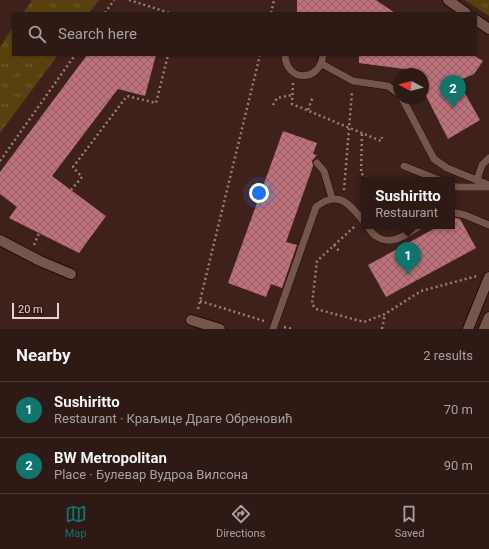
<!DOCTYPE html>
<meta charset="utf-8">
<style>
body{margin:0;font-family:Roboto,sans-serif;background:#3a2622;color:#f1f3f6}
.compass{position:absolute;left:393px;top:68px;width:36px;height:36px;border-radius:50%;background:#2e1914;box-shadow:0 1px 3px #0004;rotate:277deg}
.scale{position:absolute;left:12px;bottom:10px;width:47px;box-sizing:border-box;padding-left:4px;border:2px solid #e6d2cc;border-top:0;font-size:11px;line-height:14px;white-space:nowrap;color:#e6d2cc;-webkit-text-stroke:3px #331710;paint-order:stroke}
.you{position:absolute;left:259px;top:193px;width:14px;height:14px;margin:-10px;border:3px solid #fff;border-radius:50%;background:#1a73e8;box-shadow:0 0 0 6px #1a73e833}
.badge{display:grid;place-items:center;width:26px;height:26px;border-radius:50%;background:#0f766e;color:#fff;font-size:13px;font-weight:700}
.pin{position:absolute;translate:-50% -33px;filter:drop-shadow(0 1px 2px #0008)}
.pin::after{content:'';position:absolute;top:21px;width:14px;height:12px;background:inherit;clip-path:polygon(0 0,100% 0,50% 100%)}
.popup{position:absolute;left:361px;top:177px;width:94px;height:52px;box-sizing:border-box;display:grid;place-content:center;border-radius:0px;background:#2e1914;filter:drop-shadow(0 1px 3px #0005);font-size:13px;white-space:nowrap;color:#a7a0a0}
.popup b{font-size:15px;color:#f1f3f6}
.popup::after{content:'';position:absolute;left:50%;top:100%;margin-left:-8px;border:8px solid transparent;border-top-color:#2e1914}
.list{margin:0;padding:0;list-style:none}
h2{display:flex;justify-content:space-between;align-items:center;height:52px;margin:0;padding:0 16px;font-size:17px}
h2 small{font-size:13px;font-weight:400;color:#a7a0a0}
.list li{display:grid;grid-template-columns:26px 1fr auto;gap:12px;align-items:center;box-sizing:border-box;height:56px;padding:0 16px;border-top:1px solid #493834}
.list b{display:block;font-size:15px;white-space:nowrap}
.list p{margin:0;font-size:13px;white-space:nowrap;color:#a7a0a0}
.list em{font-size:13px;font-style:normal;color:#a7a0a0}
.icon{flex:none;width:22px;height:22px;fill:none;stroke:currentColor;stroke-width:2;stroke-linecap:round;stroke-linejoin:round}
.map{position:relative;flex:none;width:489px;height:329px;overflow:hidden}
.search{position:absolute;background:#2e1914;box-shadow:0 1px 3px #0004;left:12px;right:12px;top:12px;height:44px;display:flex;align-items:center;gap:10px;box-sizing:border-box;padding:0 14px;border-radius:0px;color:#a7a0a0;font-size:15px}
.sheet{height:164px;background:#2e1914}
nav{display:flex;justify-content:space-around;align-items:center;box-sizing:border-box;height:56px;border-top:1px solid #493834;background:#2e1914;font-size:11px;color:#a7a0a0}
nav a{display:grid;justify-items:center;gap:2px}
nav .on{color:#0f766e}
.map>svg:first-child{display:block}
</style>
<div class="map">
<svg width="489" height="329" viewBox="0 0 489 329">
<defs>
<pattern id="grass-tufts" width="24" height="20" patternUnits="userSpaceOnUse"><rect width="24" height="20" fill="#58410e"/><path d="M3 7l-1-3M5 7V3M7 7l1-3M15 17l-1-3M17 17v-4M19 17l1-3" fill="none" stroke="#705c30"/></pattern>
<pattern id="building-cross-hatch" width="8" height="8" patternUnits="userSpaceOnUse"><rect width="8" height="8" fill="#bd727b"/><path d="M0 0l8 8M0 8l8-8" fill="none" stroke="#936065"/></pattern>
</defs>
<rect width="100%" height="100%" fill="#3e211a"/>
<path fill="url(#grass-tufts)" d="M 32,0 L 99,0 L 89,13 L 23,13 Z
M 465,0 L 489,0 L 489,16 Z
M 13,27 L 13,55 L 58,55 L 0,133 L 0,47 Z"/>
<path fill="url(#building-cross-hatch)" d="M 297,0 L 376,0 L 395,13 L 297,13 Z
M 87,55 L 156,55 L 145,96 L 118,89 L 52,176 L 106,216 L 79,253 L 9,218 L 17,207 L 0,194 L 0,172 Z
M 359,55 L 473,55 L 483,61 L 474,74 L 458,81 L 480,120 L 448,139 L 423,90 L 423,74 L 415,74 L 412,70 L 359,63 Z
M 283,131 L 317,143 L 313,154 L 317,155 L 312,161 L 313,166 L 286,242 L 297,245 L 282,288 L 271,284 L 266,297 L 228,283 Z
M 452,217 L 460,219 L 476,248 L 386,297 L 368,265 L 439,226 L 452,226 Z"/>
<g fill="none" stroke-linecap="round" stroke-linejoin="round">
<g stroke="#230904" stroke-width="8">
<path id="service" d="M 285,55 C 286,82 320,83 323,55
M 322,64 L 353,81 L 388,86 L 399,94
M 402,98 L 434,159 L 447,168 L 489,185
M 317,163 L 324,171 L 332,198
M 404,166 L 439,180
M 477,180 L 482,165 L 489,158
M 452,186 L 457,187 L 489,187
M 452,212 L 465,215 L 489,225
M 367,226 C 370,229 372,234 376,236 C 391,247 407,234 420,226
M 273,329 L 316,207 C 338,189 350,204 364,222"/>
</g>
<g stroke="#230904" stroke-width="12">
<path id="minor" d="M 0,240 L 40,261 L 71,274
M 191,320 L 220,329
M 468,329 L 489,277
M 484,329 L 489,317"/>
</g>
<g stroke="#230904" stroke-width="12">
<path id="secondary" d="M 448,0 L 466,13
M 476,20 L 489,29"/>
</g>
<path stroke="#977e78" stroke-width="2.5" stroke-dasharray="2 3" stroke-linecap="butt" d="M 129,0 L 170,13
M 105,13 L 114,0
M 271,13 L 274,0
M 293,83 L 292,104 L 381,141 L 382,137
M 273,105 L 277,98 L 292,95
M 308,110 L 313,96
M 362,134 L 361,173 L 368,180
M 0,161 L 75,55
M 71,190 L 82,177 L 73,167 L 127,96 L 156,103 L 168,55
M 344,190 L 352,92
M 354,227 L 317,261 L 312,304 L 316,309 L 364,322 L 385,314 L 421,291 L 477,276
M 34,245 L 39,233
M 334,245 L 339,251
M 200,301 L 264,321
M 198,309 L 260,55
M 284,327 L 292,329
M 382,329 L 385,314"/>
<use href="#service" stroke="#76554c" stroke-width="7"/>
<use href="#minor" stroke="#76554c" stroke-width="10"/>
<use href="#secondary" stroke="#76554c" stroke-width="10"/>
</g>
</svg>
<svg class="compass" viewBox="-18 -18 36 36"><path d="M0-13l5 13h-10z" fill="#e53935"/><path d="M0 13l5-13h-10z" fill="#a7a0a0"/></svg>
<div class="scale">20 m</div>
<div class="you"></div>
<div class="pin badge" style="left:408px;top:275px">1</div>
<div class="popup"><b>Sushiritto</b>Restaurant</div>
<div class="pin badge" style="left:453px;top:108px">2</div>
<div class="search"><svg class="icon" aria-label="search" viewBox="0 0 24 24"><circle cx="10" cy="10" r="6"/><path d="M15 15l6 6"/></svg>Search here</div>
</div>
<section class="sheet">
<h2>Nearby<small>2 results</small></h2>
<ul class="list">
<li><span class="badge">1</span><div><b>Sushiritto</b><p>Restaurant · Краљице Драге Обреновић</p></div><em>70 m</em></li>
<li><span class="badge">2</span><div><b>BW Metropolitan</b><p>Place · Булевар Вудроа Вилсона</p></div><em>90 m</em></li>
</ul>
</section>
<nav>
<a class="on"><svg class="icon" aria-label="map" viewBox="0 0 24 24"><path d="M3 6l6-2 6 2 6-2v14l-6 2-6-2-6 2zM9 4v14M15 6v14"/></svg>Map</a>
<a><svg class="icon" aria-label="directions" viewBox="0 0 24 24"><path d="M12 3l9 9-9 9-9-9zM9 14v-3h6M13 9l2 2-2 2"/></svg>Directions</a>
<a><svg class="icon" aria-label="saved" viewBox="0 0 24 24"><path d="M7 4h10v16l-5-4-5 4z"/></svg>Saved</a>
</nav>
